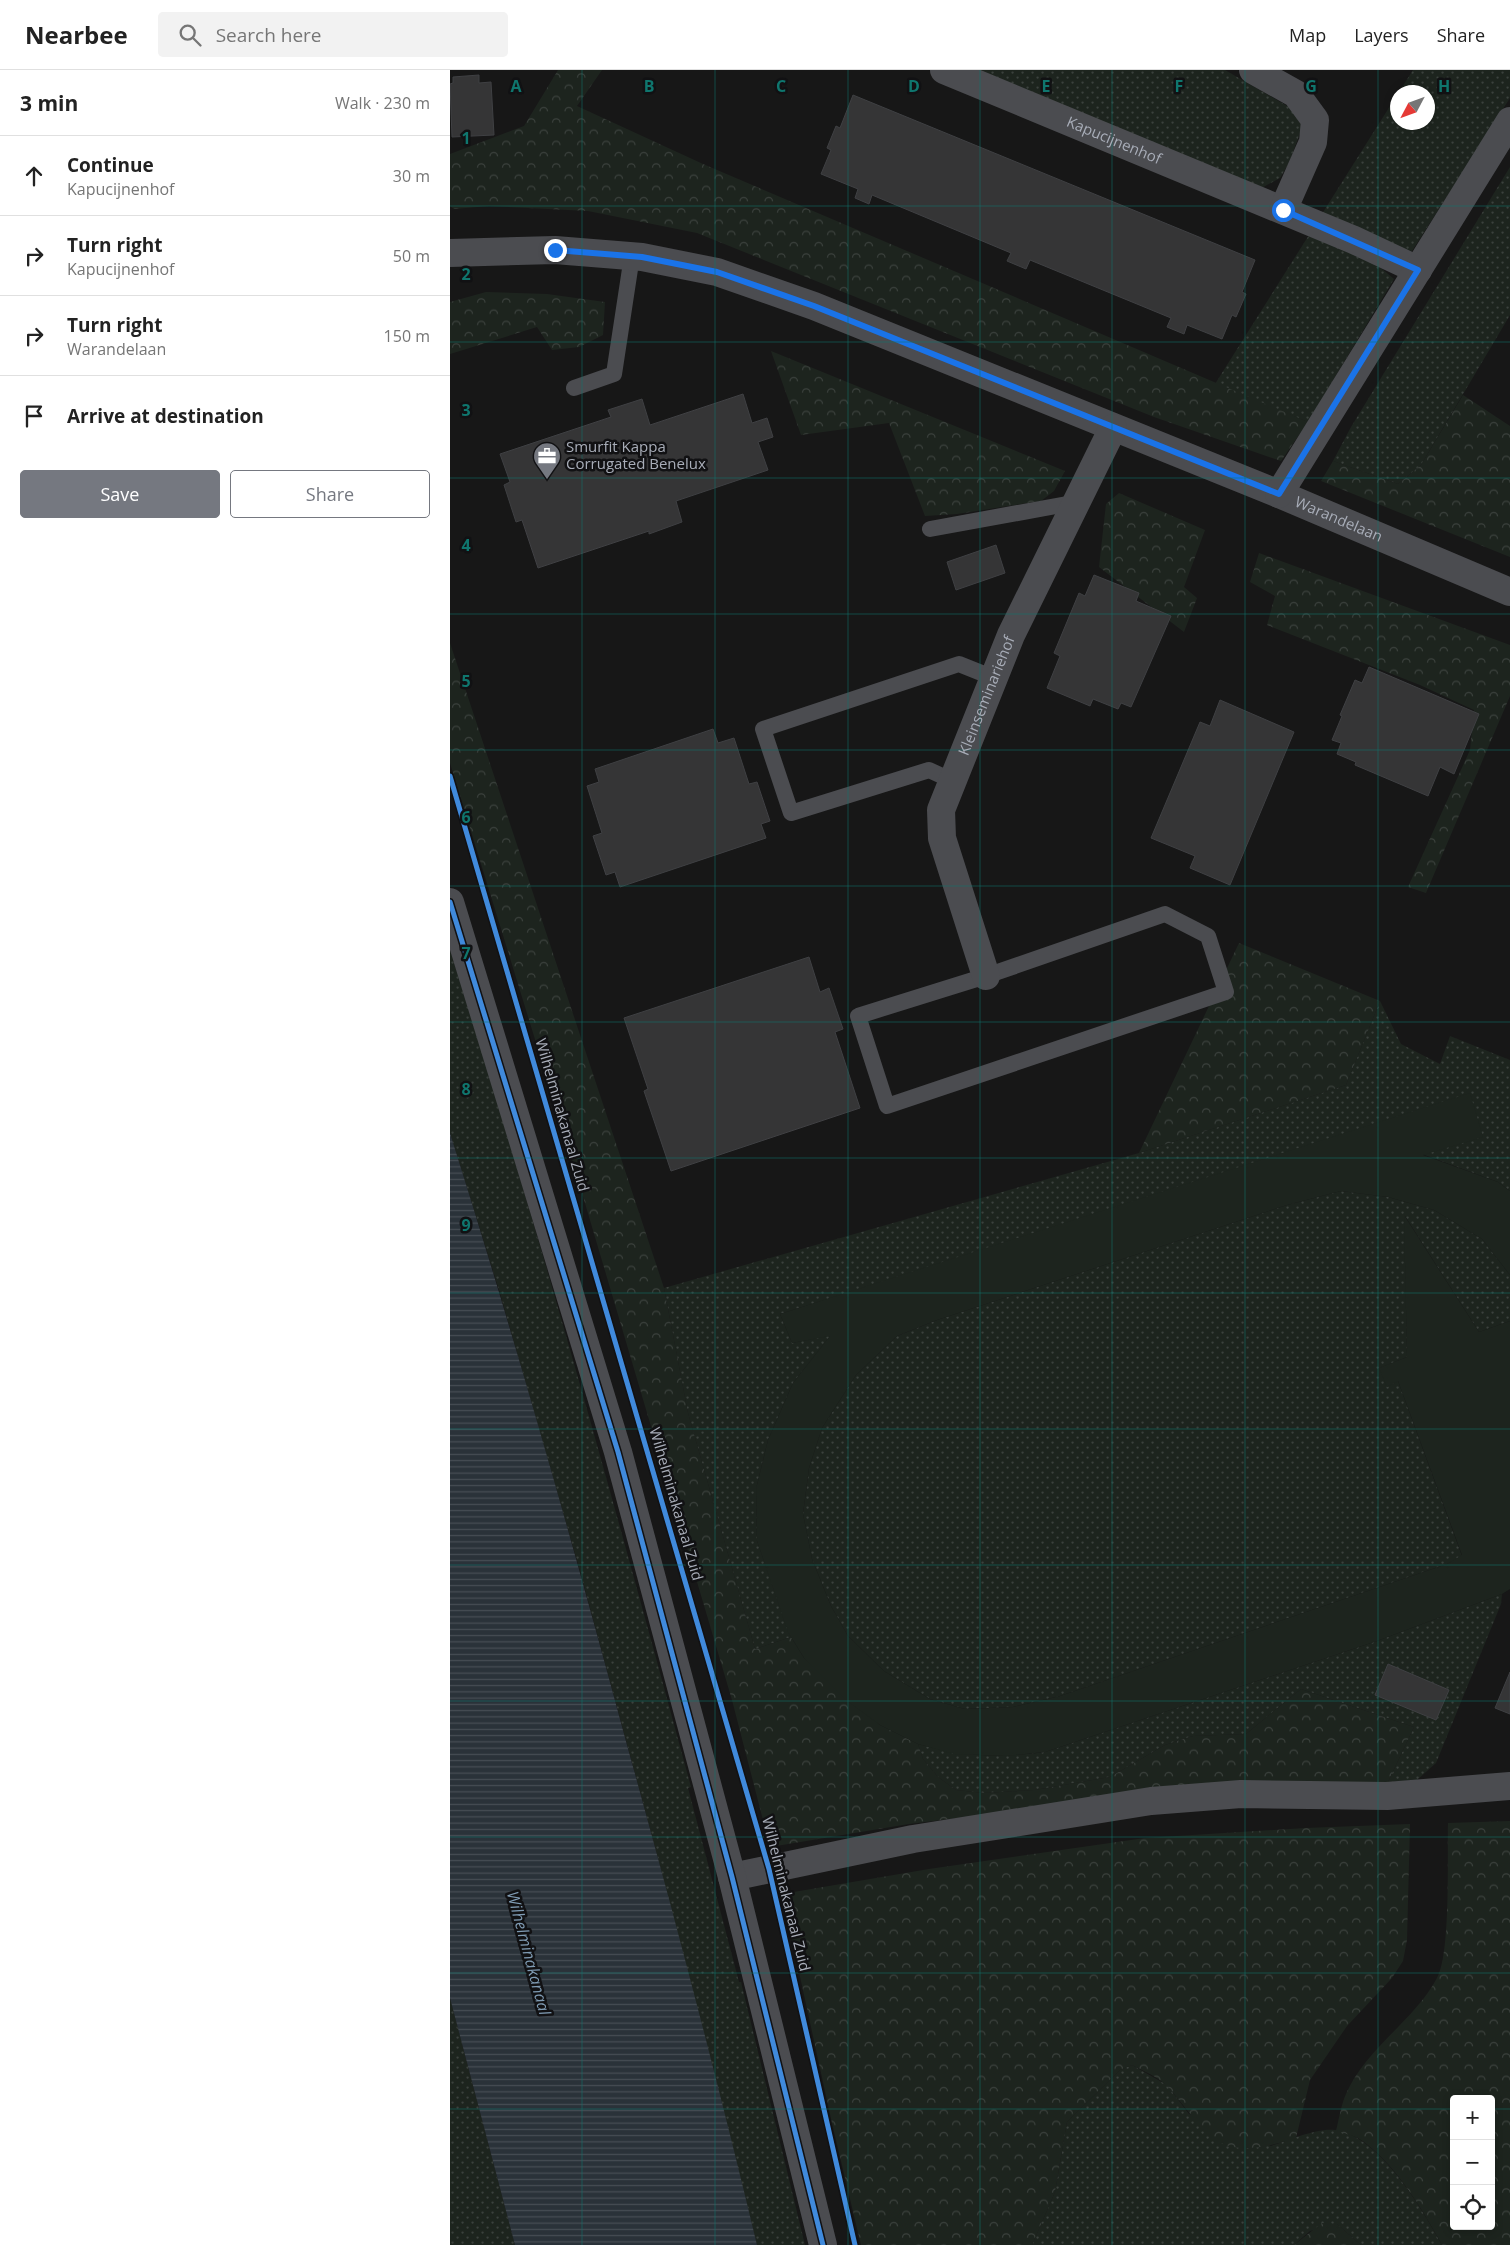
<!DOCTYPE html>
<meta charset="utf-8">
<style>
body{margin:0;font-family:"Open Sans",sans-serif;background:#f2f2f2;color:#222}
.controls{position:absolute;right:15px;bottom:15px;display:grid;overflow:hidden;border-radius:5px;box-shadow:0 2px 8px #0003}
.controls button{width:45px;height:45px;display:grid;place-items:center;padding:0;border:0;border-bottom:1px solid #e0e0e0;background:#fff;color:#222;font:25px sans-serif}
.compass{position:absolute;left:940px;top:15px;width:45px;height:45px;border-radius:50%;background:#fff;box-shadow:0 2px 8px #0003;rotate:229deg}
.stop{position:absolute;width:15px;height:15px;margin:-11px;border:4px solid #1a73e8;border-radius:50%;background:#fff}
.stop.end{background:#1a73e8;border-color:#fff;box-shadow:0 1px 5px #0008}
.list{margin:0;padding:0;list-style:none}
h2{display:flex;justify-content:space-between;align-items:center;height:65px;margin:0;padding:0 20px;font-size:21px}
h2 small{font-size:16px;font-weight:400;color:#767676}
.list li{display:grid;grid-template-columns:32px 1fr auto;gap:15px;align-items:center;box-sizing:border-box;height:80px;padding:0 20px;border-top:1px solid #e0e0e0}
.list b{display:block;font-size:19px;white-space:nowrap}
.list p{margin:0;font-size:16px;white-space:nowrap;color:#767676}
.list em{font-size:16px;font-style:normal;color:#767676}
.actions{display:flex;gap:10px;padding:15px 20px}
.actions a{flex:1;padding:11px 0;border:1px solid #757880;border-radius:5px;text-align:center;font-size:18px;color:#757880}
.actions .main{background:#757880;color:#fff}
.icon{flex:none;width:28px;height:28px;fill:none;stroke:currentColor;stroke-width:2;stroke-linecap:round;stroke-linejoin:round}
.map{position:relative;flex:none;width:1060px;height:2175px;overflow:hidden}
header{display:flex;align-items:center;gap:30px;box-sizing:border-box;height:70px;padding:0 25px;background:#fff;border-bottom:1px solid #e0e0e0}
header strong{font-size:24px}
nav{display:flex;gap:28px;margin-inline-start:auto;font-size:18px}
.search{width:350px;height:45px;background:#f2f2f2;display:flex;align-items:center;gap:12px;box-sizing:border-box;padding:0 18px;border-radius:5px;color:#767676;font-size:19px}
main{display:flex}
aside{flex:1;background:#fff}
.map>svg:first-child{display:block}
</style>
<header>
<strong>Nearbee</strong>
<div class="search"><svg class="icon" aria-label="search" viewBox="0 0 24 24"><circle cx="10" cy="10" r="6"/><path d="M15 15l6 6"/></svg>Search here</div>
<nav><a>Map</a><a>Layers</a><a>Share</a></nav>
</header>
<main>
<aside>
<h2>3 min<small>Walk · 230 m</small></h2>
<ul class="list">
<li><svg class="icon" aria-label="ahead" viewBox="0 0 24 24"><path d="M12 20V5M6 11l6-6 6 6"/></svg><div><b>Continue</b><p>Kapucijnenhof</p></div><em>30 m</em></li>
<li><svg class="icon" aria-label="right" viewBox="0 0 24 24"><path d="M7 20v-9h11M14 6l5 5-5 5"/></svg><div><b>Turn right</b><p>Kapucijnenhof</p></div><em>50 m</em></li>
<li><svg class="icon" aria-label="right" viewBox="0 0 24 24"><path d="M7 20v-9h11M14 6l5 5-5 5"/></svg><div><b>Turn right</b><p>Warandelaan</p></div><em>150 m</em></li>
<li><svg class="icon" aria-label="arrive" viewBox="0 0 24 24"><path d="M6 21V4h12l-3 4 3 4H6"/></svg><div><b>Arrive at destination</b></div></li>
</ul>
<div class="actions"><a class="main">Save</a><a>Share</a></div>
</aside>
<div class="map">
<svg width="1060" height="2175" viewBox="0 0 1060 2175">
<defs>
<pattern id="grass-dots" width="8" height="8" patternUnits="userSpaceOnUse" patternTransform="scale(1.25)"><rect width="8" height="8" fill="#1d241e"/><path d="M2 2h.1M6 6h.1" fill="none" stroke="#3b413d" stroke-width="1.8" stroke-linecap="round"/></pattern>
<pattern id="forest-crowns" width="20" height="18" patternUnits="userSpaceOnUse" patternTransform="scale(1.25)"><rect width="20" height="18" fill="#1d241e"/><path d="M2 6a3 3 0 1 1 6 0M12 15a3 3 0 1 1 6 0" fill="none" stroke="#3b413d"/></pattern>
<pattern id="water-rules" width="6" height="5" patternUnits="userSpaceOnUse" patternTransform="scale(1.25)"><rect width="6" height="5" fill="#2a3239"/><path d="M0 2.5h6" fill="none" stroke="#464d54"/></pattern>
</defs>
<rect width="100%" height="100%" fill="#171717"/>
<path fill="url(#grass-dots)" d="M 522,0 L 775,0 L 844,40 L 853,55 L 839,93 L 830,108 L 806,121 Z
M 963,0 L 1060,0 L 1060,28 L 962,181 L 935,176 L 870,147 L 947,25 L 948,52 L 978,52 L 978,22 L 949,22 Z
M 1060,97 L 1060,245 L 971,395 L 948,414 L 883,391 L 901,357 Z
M 859,165 L 925,193 L 944,209 L 858,352 L 765,314 Z
M 0,880 C 88,1157 165,1436 241,1717 L 238,1718 L 289,1912 L 291,1912 L 355,2175 L 307,2175 L 205,1777 L 130,1501 L 49,1220 L 0,1063 Z
M 930,931 L 951,974 L 990,994 L 1000,966 L 1060,990 L 1060,1121 L 1048,1112 L 972,1084 L 378,1229 L 330,1244 L 342,1273 L 381,1265 L 343,1313 L 318,1370 L 306,1419 L 307,1471 L 341,1567 L 305,1579 L 238,1343 L 214,1218 L 689,1083 L 896,1015 Z
M 891,1121 L 938,1127 L 984,1140 L 1032,1169 L 1060,1205 L 1060,1251 L 1029,1262 L 955,1146 L 957,1287 L 930,1298 L 948,1311 L 1012,1486 L 997,1494 L 610,1626 L 563,1637 L 515,1639 L 480,1629 L 434,1601 L 398,1566 L 381,1536 L 362,1489 L 353,1444 L 359,1398 L 372,1358 L 406,1305 L 447,1266 L 487,1250 L 837,1135 Z
M 1052,1524 L 1051,1534 L 986,1693 L 967,1710 L 938,1712 L 964,1657 L 851,1619 L 796,1664 L 743,1666 L 715,1675 L 660,1707 L 585,1720 L 534,1723 L 506,1720 L 488,1707 L 473,1689 L 468,1674 C 515,1687 547,1688 595,1682 L 927,1571 Z
M 0,1928 L 65,2175 L 0,2175 Z
M 682,1995 L 717,2015 L 739,2044 L 821,2076 C 839,2070 867,2058 885,2060 C 930,2066 972,2139 992,2175 L 911,2175 L 887,2154 L 860,2161 L 844,2175 L 582,2175 L 605,2122 L 617,2052 L 670,2000 Z"/>
<path fill="url(#forest-crowns)" fill-rule="evenodd" d="M 108,0 L 152,0 L 127,36 L 253,94 L 858,352 L 831,391 L 704,347 L 247,163 L 138,141 L 39,136 L 4,139 L 0,136 L 0,84 L 74,56 Z
M 36,222 L 97,224 L 155,232 L 153,265 L 129,277 L 102,280 L 87,257 L 0,284 L 0,232 Z
M 321,281 L 615,401 L 604,421 L 591,431 L 507,444 L 475,446 L 439,353 L 351,365 Z
M 1013,325 L 1060,356 L 1060,487 L 871,411 L 883,391 L 948,414 L 971,395 Z
M 669,423 L 755,460 L 734,517 L 747,528 L 734,562 L 649,497 L 656,434 Z
M 809,483 L 1060,575 L 1060,626 L 976,823 L 958,817 L 1020,680 L 1024,640 L 970,615 L 817,555 L 825,526 L 800,512 Z
M 0,573 L 214,1218 L 238,1343 L 305,1579 L 341,1567 L 354,1588 L 430,1655 L 468,1674 L 473,1689 L 488,1707 L 506,1720 L 534,1723 L 585,1720 L 660,1707 L 715,1675 L 743,1666 L 796,1664 L 851,1619 L 964,1657 L 938,1712 L 558,1742 L 459,1754 L 320,1777 L 282,1630 L 124,1096 L 0,693 Z
M 789,873 L 930,931 L 896,1015 L 689,1083 Z
M 1060,1751 L 1060,2175 L 992,2175 C 972,2139 944,2091 908,2068 C 902,2065 893,2063 886,2061 C 889,2049 891,2035 896,2024 C 916,1978 964,1951 987,1908 C 1001,1883 997,1786 998,1753 ZM 1004,2029 L 1041,2029 L 1041,2156 L 1004,2156 Z
M 960,1754 L 957,1870 L 953,1891 L 942,1908 L 897,1956 L 860,2010 L 846,2068 C 824,2075 792,2084 771,2073 C 752,2063 732,2032 718,2017 C 709,2007 693,2001 682,1995 L 670,2000 L 617,2052 L 605,2122 L 582,2175 L 411,2175 L 382,2053 L 332,1824 L 479,1799 L 695,1768 L 856,1758 Z
M 872,2153 L 887,2154 L 911,2175 L 844,2175 Z"/>
<path fill="#1d241e" d="M 1020,1023 L 1033,1067 L 973,1085 L 1048,1112 L 1060,1121 L 1060,1205 L 1032,1169 L 984,1140 L 938,1127 L 891,1121 L 837,1135 L 487,1250 L 447,1266 L 406,1305 L 372,1358 L 359,1398 L 353,1444 L 362,1489 L 381,1536 L 398,1566 L 434,1601 L 480,1629 L 515,1639 L 563,1637 L 610,1626 L 997,1494 L 1012,1485 L 948,1311 L 937,1317 L 929,1298 L 957,1287 L 954,1145 L 1029,1262 L 1060,1251 L 1060,1519 L 1052,1524 L 927,1571 L 595,1682 L 557,1686 L 504,1684 L 468,1674 L 430,1655 L 396,1630 L 354,1588 L 338,1562 L 307,1471 L 306,1419 L 318,1370 L 343,1313 L 380,1266 L 342,1273 L 330,1244 Z"/>
<path fill="url(#water-rules)" d="M 0,1063 C 64,1266 122,1470 177,1675 C 223,1841 267,2008 307,2175 L 65,2175 L 0,1928 Z"/>
<path fill="#353536" stroke="#3f4043" d="M 29,5 L 29,13 L 41,12 L 44,65 L 2,67 L 0,14 L 3,13 L 3,7 Z
M 403,25 L 805,190 L 792,222 L 796,224 L 786,247 L 782,245 L 772,269 L 737,255 L 734,264 L 717,257 L 721,248 L 580,190 L 576,199 L 557,191 L 561,183 L 422,125 L 419,134 L 405,128 L 408,119 L 371,104 L 381,80 L 377,78 L 386,56 L 390,58 Z
M 293,324 L 302,353 L 317,348 L 323,367 L 308,372 L 318,400 L 226,431 L 232,452 L 199,464 L 199,461 L 88,498 L 72,450 L 66,452 L 54,415 L 60,412 L 50,384 L 161,347 L 158,340 L 192,329 L 200,355 Z
M 546,475 L 555,503 L 506,520 L 497,492 Z
M 644,505 L 689,523 L 686,531 L 721,546 L 681,637 L 671,633 L 668,639 L 643,629 L 640,636 L 597,618 L 610,586 L 604,583 L 629,523 L 635,526 Z
M 919,597 L 1029,644 L 1004,704 L 990,697 L 978,726 L 905,695 L 906,692 L 887,684 L 891,673 L 882,670 L 892,646 L 890,645 L 905,610 L 912,613 Z
M 770,630 L 844,662 L 780,815 L 740,798 L 745,786 L 701,768 L 750,652 L 760,656 Z
M 263,659 L 268,673 L 284,668 L 299,714 L 307,712 L 320,751 L 311,754 L 316,768 L 170,817 L 165,802 L 156,805 L 143,766 L 152,763 L 137,716 L 149,712 L 145,699 Z
M 359,887 L 370,922 L 379,918 L 393,959 L 385,962 L 410,1038 L 221,1101 L 194,1021 L 198,1019 L 174,948 Z
M 938,1594 L 999,1620 L 986,1650 L 925,1625 Z
M 1060,1602 L 1060,1644 L 1045,1638 Z"/>
<g fill="none" stroke-linecap="round" stroke-linejoin="round">
<path stroke="#4b4c50" stroke-width="16" d="M 124,318 L 164,304 L 182,186
M 480,459 L 628,432
M 503,711 L 479,700 L 341,743 L 313,659 L 509,594 L 544,608
M 715,844 L 758,866 L 776,922 L 437,1036 L 408,946 L 536,906 Z"/>
<g stroke="#4b4c50" stroke-width="28">
<path id="s1" d="M 494,0 L 904,170 L 968,200"/>
<path d="M 803,0 L 846,24 L 865,50 L 863,72 L 833,140"/>
<path id="s2" d="M 0,183 L 105,180 L 192,187 L 267,202 L 364,236 L 829,424 L 1060,522"/>
<path d="M 829,424 L 1060,51"/>
<path id="s3" d="M 536,906 L 492,768 L 491,740 L 561,565 L 663,358"/>
<path d="M 282,1807 L 463,1769 L 701,1731 L 791,1724 L 937,1726 L 1060,1716"/>
</g>
<path stroke="#4b4c50" stroke-width="28" d="M 0,832 L 168,1382 L 282,1807 L 373,2175"/>
<g stroke="#111113" stroke-width="8">
<path id="cycleway" d="M 0,706 L 319,1799 L 405,2175
M 0,832 L 168,1382 L 282,1807 L 373,2175"/>
</g>
<use href="#cycleway" stroke="#408adc" stroke-width="5"/>
</g>
<g fill="none" stroke-linecap="round" stroke-linejoin="round">
<path stroke="#1a73e8" stroke-width="6" d="M 105,180 L 192,187 L 267,202 L 364,236 L 829,424 L 968,200 L 833,140"/>
</g>
<path fill="none" stroke="#0f766e" stroke-width="1" stroke-opacity="0.55" d="M 132,0 L 132,2175M 265,0 L 265,2175M 398,0 L 398,2175M 530,0 L 530,2175M 662,0 L 662,2175M 795,0 L 795,2175M 928,0 L 928,2175M 0,136 L 1060,136M 0,272 L 1060,272M 0,408 L 1060,408M 0,544 L 1060,544M 0,680 L 1060,680M 0,816 L 1060,816M 0,952 L 1060,952M 0,1088 L 1060,1088M 0,1223 L 1060,1223M 0,1359 L 1060,1359M 0,1495 L 1060,1495M 0,1631 L 1060,1631M 0,1767 L 1060,1767M 0,1903 L 1060,1903M 0,2039 L 1004,2039M 1041,2039 L 1060,2039"/>
<defs>
<g id="office-pin" transform="scale(1.4375)"><path d="M0 17L-7.5 6A9.5 9.5 0 1 1 7.5 6Z" fill="#757880" stroke="#111113"/><path d="M-6-3h4V-5.5h4V-3h4V5H-6ZM-1-4.5V-3h2v-1.5ZM-6 0V1H6V0Z" fill="#fff"/></g>
</defs>
<g fill-rule="evenodd">
<use href="#office-pin" x="97" y="386"/>
</g>
<g text-anchor="middle" stroke-width="5" stroke-linejoin="round" paint-order="stroke">
<g font-size="15" fill="#a8adb8" stroke="#111113">
<text dy="5" stroke="none"><textPath href="#s1" startOffset="184">Kapucijnenhof</textPath></text>
<text dy="5" stroke="none"><textPath href="#s2" startOffset="938">Warandelaan</textPath></text>
<text dy="5" stroke="none"><textPath href="#s3" startOffset="296">Kleinseminariehof</textPath></text>
<text transform="translate(112 1045) rotate(74)" y="5">Wilhelminakanaal Zuid</text>
<text transform="translate(226 1434) rotate(74)" y="5">Wilhelminakanaal Zuid</text>
<text transform="translate(336 1824) rotate(76)" y="5">Wilhelminakanaal Zuid</text>
</g>
<g font-size="15" fill="#a8adb8" stroke="#111113" text-anchor="start">
<text x="116" y="382">Smurfit Kappa<tspan x="116" dy="17">Corrugated Benelux</tspan></text>
</g>
<g font-size="16" font-style="italic" fill="#7f9bb3" stroke="#111113">
<text transform="translate(79 1883) rotate(75)" y="6">Wilhelminakanaal</text>
</g>
</g>
<g font-size="16" text-anchor="middle" font-weight="bold" fill="#0f766e" stroke="#111113" stroke-width="5" stroke-linejoin="round" paint-order="stroke">
<text x="66" y="22">A</text>
<text x="199" y="22">B</text>
<text x="331" y="22">C</text>
<text x="464" y="22">D</text>
<text x="596" y="22">E</text>
<text x="729" y="22">F</text>
<text x="861" y="22">G</text>
<text x="994" y="22">H</text>
<text x="16" y="74">1</text>
<text x="16" y="210">2</text>
<text x="16" y="346">3</text>
<text x="16" y="481">4</text>
<text x="16" y="617">5</text>
<text x="16" y="753">6</text>
<text x="16" y="889">7</text>
<text x="16" y="1025">8</text>
<text x="16" y="1161">9</text>
</g>
</svg>
<div class="controls">
<button>+</button>
<button>−</button>
<button><svg class="icon" aria-label="locate" viewBox="0 0 24 24"><circle cx="12" cy="12" r="6"/><path d="M12 2v4M12 18v4M2 12h4M18 12h4"/></svg></button>
</div>
<svg class="compass" viewBox="-18 -18 36 36"><path d="M0-13l5 13h-10z" fill="#e53935"/><path d="M0 13l5-13h-10z" fill="#767676"/></svg>
<div class="stop" style="left:833px;top:140px"></div>
<div class="stop end" style="left:105px;top:180px"></div>
</div>
</main>
